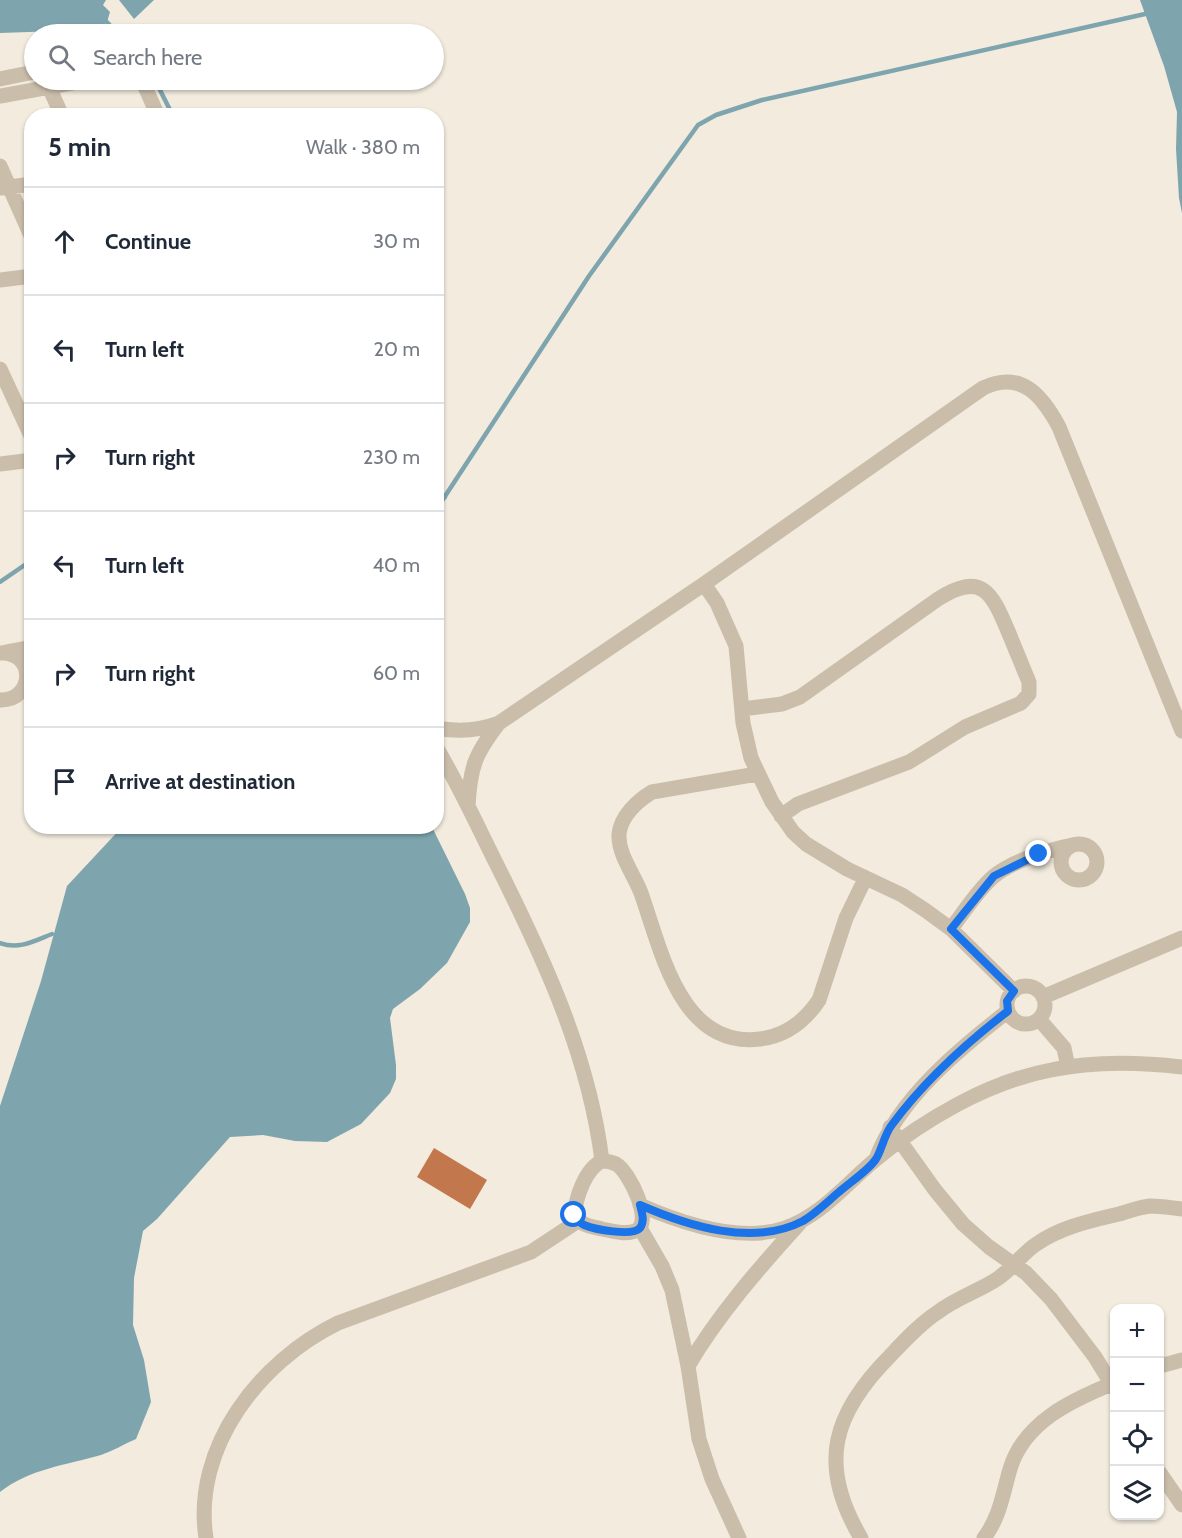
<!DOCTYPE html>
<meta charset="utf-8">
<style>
body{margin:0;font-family:Cabin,sans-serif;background:#f6f6f7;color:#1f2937}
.controls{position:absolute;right:18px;bottom:18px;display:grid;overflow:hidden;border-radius:12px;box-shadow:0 2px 4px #0004}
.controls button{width:54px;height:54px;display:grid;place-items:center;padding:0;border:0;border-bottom:2px solid #e0e1e3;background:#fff;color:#1f2937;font:30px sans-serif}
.stop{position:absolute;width:18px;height:18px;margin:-14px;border:4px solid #1a73e8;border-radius:50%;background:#fff}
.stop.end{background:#1a73e8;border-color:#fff;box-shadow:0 2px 6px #0008}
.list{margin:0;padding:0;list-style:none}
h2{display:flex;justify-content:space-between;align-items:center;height:78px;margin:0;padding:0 24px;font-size:26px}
h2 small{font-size:20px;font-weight:400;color:#747a83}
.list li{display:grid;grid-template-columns:39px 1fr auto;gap:18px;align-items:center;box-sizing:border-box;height:108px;padding:0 24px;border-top:2px solid #e0e1e3}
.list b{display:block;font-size:22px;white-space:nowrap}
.list em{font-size:20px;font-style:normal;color:#747a83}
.icon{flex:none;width:33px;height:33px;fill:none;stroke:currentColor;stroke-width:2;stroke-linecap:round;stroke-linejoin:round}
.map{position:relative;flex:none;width:1182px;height:1538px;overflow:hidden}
.search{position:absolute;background:#fff;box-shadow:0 2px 4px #0004;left:24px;top:24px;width:420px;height:66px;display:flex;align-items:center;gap:15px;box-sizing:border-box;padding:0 21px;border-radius:33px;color:#747a83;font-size:22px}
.panel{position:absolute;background:#fff;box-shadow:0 2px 4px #0004;left:24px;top:108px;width:420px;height:726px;border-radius:24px}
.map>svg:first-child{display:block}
</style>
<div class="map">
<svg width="1182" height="1538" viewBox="0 0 1182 1538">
<rect width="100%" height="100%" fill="#f2ebde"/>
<path fill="#7ea5ae" d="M 0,0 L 106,0 L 103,5 L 110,12 L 107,22 L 101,27 L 58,31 L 0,33 Z
M 119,0 L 154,0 L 134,19 Z
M 1140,0 L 1182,0 L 1182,213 L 1179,198 L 1176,149 L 1177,112 L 1164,66 Z
M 122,827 L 432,827 L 465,894 L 470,908 L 470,922 L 447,963 L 420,989 L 393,1009 L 390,1018 L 396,1065 L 396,1079 L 390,1093 L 361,1124 L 327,1142 L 295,1141 L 263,1135 L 230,1137 L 157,1219 L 143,1231 L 134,1278 L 133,1325 L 144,1360 L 151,1402 L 136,1439 C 124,1444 113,1451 101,1455 C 66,1465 29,1469 0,1492 L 0,1106 L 41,981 L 67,886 Z"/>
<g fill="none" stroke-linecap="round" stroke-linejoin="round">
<path stroke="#7ea5ae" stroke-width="4.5" d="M 104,19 L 118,34
M 155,80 L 173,116
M 436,492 L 445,497
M 436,510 L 589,276 L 698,125 L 716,115 L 762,100 L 1145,14
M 0,582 L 32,560
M 0,943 C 19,950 34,941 52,934"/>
</g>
<path fill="#c2784c" d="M 434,1148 L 487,1180 L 470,1209 L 417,1177 Z"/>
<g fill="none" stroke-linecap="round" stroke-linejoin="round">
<path stroke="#cabdaa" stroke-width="15" d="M 0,79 L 34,72
M 46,80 L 62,116
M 142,80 L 158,116
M 0,96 L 88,80
M 0,166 L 32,238
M 2,188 L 32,184
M 0,280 L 32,276
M 0,369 L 32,438
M 0,464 L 32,460
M 704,584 L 717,603 L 736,646 L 743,723 L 751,758 L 772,802 L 793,832 L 806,844 L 847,869 L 902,895 L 925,910 L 951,929 L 1014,991
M 6,652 L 32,647
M 0,653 C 36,651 35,701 0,700
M 742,709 L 782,704 L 800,697 L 938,599 C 982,571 992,593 1008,631 C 1015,648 1022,665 1029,682 L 1029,694 L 1021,703 L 965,727 L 909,762 L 798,804 L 781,816
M 436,728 C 458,732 478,731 499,723
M 436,747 C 459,785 477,825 497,865 C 544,959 589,1055 602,1161
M 757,774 L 652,792 C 637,801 621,816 619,834 C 618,855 634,874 641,893 C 661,949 680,1049 760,1039 C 785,1036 805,1021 819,1000 L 846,918 L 865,879
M 468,806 C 470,767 475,754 499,723 L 704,584 L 983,388 C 1021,370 1042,395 1059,427 L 1182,731
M1061 862a18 18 0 1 1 36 0a18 18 0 1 1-36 0Z
M 951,929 C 964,912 977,891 993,877 C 1012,861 1048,850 1072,845
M1007 1005a19 19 0 1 1 38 0a19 19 0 1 1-38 0Z
M 1043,997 L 1182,938
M 1039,1019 L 1064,1048 L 1068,1067
M 890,1127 L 935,1190 L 963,1224 L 989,1247 L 1026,1273 L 1051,1299 L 1095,1357 L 1114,1388
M 876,1159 C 898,1099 959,1049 1008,1011
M 602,1161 C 606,1161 612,1162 616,1164 C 629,1171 655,1224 635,1231 C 625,1235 612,1231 602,1229 C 590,1226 581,1226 575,1215 C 575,1198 586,1168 602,1161 Z
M 640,1205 C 681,1223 741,1243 785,1228 C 821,1216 846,1184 875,1160 C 923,1120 988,1082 1051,1070 C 1093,1061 1139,1062 1182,1067
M 640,1228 L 662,1266 L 672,1290 L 688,1366 L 699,1439 L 712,1479 L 739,1538
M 688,1366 C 718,1315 759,1268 799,1224
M 1160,1366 L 1182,1360
M 1160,1473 L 1182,1505
M 206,1538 C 192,1447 260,1361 338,1323 L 531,1252 L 578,1221
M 861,1538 C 817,1464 833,1413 891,1355 C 905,1340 921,1323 938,1312 C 956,1298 979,1291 997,1279 C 1012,1269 1021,1255 1035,1245 C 1060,1227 1090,1221 1119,1214 C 1129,1211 1140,1207 1150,1206 C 1161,1206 1172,1208 1182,1209
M 984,1538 C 1000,1517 1003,1493 1010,1469 C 1024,1422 1072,1400 1114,1383"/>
</g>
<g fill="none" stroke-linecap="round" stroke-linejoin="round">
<path stroke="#1a73e8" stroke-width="8" d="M 574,1215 C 577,1219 580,1223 584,1225 C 594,1229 632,1237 640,1228 C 645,1221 642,1213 640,1205 C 688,1226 753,1247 803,1221 C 816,1213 827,1202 839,1192 C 849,1183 869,1170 876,1159 C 882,1149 884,1136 891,1126 C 924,1081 965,1044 1008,1011 L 1007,1001 L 1014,991 L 951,929 L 994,876 L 1039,854"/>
</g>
</svg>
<div class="controls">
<button>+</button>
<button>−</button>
<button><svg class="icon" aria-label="locate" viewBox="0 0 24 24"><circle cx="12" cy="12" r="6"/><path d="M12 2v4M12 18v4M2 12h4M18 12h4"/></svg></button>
<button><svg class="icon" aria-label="layers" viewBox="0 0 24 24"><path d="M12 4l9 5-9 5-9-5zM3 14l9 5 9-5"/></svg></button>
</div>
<div class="stop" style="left:574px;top:1215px"></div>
<div class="stop end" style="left:1039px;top:854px"></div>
<div class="search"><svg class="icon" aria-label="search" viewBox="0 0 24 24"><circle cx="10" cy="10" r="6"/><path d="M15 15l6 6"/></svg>Search here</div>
<section class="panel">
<h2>5 min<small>Walk · 380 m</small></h2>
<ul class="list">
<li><svg class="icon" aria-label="ahead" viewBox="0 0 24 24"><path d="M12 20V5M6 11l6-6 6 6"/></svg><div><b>Continue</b></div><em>30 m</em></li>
<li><svg class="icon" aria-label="left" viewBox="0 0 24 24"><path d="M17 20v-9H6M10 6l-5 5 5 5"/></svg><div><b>Turn left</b></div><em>20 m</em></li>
<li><svg class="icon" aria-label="right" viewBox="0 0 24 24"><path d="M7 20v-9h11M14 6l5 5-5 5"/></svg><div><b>Turn right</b></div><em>230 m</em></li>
<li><svg class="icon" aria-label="left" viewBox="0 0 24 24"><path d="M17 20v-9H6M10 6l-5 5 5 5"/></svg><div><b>Turn left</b></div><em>40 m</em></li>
<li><svg class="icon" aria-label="right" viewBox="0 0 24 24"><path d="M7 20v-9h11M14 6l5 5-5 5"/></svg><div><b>Turn right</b></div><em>60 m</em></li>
<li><svg class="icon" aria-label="arrive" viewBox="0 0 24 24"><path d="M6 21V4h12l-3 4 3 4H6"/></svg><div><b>Arrive at destination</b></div></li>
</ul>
</section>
</div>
